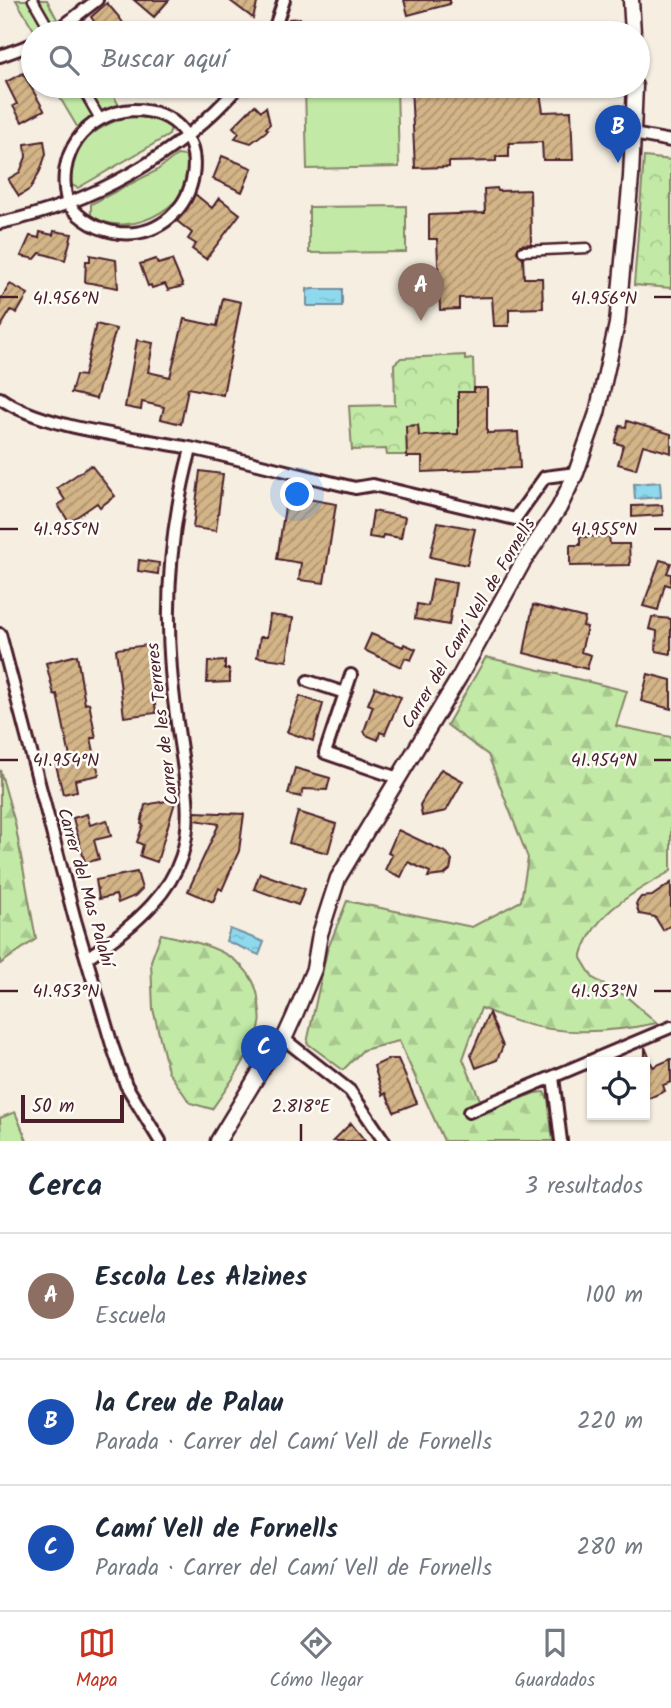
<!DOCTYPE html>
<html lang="es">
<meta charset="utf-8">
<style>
body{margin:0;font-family:Kalam,sans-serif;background:#f6f6f7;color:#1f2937}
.controls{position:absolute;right:21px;bottom:21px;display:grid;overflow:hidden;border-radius:0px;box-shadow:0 2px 5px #0004}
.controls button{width:63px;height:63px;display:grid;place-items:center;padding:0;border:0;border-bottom:2px solid #e0e1e3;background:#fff;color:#1f2937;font:35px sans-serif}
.scale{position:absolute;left:21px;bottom:18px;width:103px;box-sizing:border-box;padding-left:7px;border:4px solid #4a1f2b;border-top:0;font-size:19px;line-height:24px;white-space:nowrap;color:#4a1f2b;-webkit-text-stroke:5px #fdfcf7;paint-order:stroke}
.you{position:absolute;left:298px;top:495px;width:24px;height:24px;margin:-18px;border:5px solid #fff;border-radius:50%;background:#1a73e8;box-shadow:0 0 0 10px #1a73e833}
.badge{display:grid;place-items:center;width:46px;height:46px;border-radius:50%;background:#c8321e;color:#fff;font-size:23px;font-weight:700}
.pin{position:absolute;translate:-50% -58px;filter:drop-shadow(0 2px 4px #0008)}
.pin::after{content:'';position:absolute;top:37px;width:24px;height:21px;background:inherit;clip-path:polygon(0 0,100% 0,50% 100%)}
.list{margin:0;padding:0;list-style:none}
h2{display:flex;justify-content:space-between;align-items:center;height:91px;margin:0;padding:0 28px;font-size:30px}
h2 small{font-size:23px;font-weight:400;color:#747a83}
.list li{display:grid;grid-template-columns:46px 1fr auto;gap:21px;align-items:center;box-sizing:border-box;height:126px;padding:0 28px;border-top:2px solid #e0e1e3}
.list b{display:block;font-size:26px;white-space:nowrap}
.list p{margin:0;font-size:23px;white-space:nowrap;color:#747a83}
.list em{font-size:23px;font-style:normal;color:#747a83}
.icon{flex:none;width:38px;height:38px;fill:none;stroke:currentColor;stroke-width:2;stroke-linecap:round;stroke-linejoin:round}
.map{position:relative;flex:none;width:671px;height:1141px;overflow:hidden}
.search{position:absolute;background:#fff;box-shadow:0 2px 5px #0004;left:21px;right:21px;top:21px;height:77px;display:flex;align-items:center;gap:18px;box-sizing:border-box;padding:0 24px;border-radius:38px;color:#747a83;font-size:26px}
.sheet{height:469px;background:#fff}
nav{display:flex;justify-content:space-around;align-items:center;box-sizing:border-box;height:98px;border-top:2px solid #e0e1e3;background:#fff;font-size:19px;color:#747a83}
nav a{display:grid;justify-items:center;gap:4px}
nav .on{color:#c8321e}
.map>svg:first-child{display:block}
</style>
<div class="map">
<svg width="671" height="1141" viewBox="0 0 671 1141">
<defs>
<pattern id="forest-firs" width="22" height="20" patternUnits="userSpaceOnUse" patternTransform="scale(1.75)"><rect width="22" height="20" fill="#c2eaa6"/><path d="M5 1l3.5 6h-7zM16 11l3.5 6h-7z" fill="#a8c88f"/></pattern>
<pattern id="park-crowns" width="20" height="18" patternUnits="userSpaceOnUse" patternTransform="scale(1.75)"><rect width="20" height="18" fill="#c2eaa6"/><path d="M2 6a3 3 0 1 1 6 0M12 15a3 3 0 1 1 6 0" fill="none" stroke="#a8c88f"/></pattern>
<pattern id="water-ripples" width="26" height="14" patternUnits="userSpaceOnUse" patternTransform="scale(1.75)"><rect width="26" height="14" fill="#8ed9ee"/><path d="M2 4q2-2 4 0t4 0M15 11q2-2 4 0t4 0" fill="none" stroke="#7cbacc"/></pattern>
<pattern id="building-hatch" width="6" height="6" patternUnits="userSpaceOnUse" patternTransform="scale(1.75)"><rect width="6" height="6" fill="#d4b588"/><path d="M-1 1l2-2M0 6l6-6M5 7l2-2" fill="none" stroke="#ae936f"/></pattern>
</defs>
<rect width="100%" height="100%" fill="#f5eee1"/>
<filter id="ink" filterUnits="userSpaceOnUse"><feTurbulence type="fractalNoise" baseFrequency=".0143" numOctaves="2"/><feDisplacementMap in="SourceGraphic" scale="14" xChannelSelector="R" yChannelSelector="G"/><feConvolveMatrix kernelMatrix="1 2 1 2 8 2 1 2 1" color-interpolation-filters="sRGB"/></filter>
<g filter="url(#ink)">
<path fill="#c2eaa6" stroke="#868468" stroke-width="2" d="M 16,0 L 47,0 L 57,19 L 35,32 Z
M 53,86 L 108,86 L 120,107 L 79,130 Z
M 305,86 L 397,86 L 399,167 L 307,169 Z
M 135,116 L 164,121 L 171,128 L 169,135 L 78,188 L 71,185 C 61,149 104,119 135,116 Z
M 177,155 L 185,156 C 208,197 130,245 91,215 L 91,204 L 156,171 Z
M 406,206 L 406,252 L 309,253 L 309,207 Z
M 15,1112 L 27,1141 L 1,1141 L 0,1118 Z"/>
<path fill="url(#forest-firs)" stroke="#868468" stroke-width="2" d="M 486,657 L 627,691 L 616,726 L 671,737 L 671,871 C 633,893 593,912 581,958 L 593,978 L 627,997 L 657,1023 C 593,1036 541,1036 481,1008 L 463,1059 L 485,1112 L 535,1093 L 544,1092 L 548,1099 L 553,1141 L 444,1141 L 399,1041 L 363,1050 L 343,1070 L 307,1043 L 327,951 L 347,901 L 472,927 L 521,901 L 528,858 L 488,755 L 447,725 Z
M 0,770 L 15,823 L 36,939 L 0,964 Z
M 161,934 C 202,943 254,953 259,1003 C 259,1009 262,1018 260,1024 C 256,1048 226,1089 212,1109 L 190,1103 L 168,1071 L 153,1009 L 151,961 Z"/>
<path fill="url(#park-crowns)" stroke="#868468" stroke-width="2" d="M 644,157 L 671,160 L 671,288 L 634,285 Z
M 465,355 L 465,360 L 473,359 L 474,392 L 458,434 L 419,436 L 418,425 L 407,426 L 407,455 L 387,455 L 386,449 L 352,450 L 349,406 L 395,405 L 394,364 L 401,358 Z"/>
<path fill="url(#water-ripples)" stroke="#738fa0" stroke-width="2" d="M 307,289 L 342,289 L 342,306 L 307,306 Z
M 660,482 L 661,497 L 635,499 L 634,484 Z
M 230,929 L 264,942 L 259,955 L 226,941 Z"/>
<path fill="url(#building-hatch)" stroke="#4a1f2b" stroke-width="2" d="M 134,0 L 169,0 L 154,17 Z
M 229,0 L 258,0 L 253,18 Z
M 404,0 L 450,0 L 450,4 L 408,15 Z
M 107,3 L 119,17 L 130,33 L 102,33 L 91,17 Z
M 300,18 L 301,33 L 283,33 L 289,19 Z
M 23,73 L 44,110 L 22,122 L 13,106 L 17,104 L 6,82 Z
M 411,86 L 446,86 L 446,90 L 539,86 L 543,112 L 571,111 L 573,160 L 543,160 L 542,142 L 509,143 L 509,157 L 496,157 L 496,161 L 449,162 L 449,167 L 415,168 Z
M 255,105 L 261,111 L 266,107 L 270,124 L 266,128 L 268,130 L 251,143 L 235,138 L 239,133 L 233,127 Z
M 44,141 L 46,154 L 40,171 L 30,189 L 19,196 L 8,179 L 20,172 L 26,157 L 25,144 Z
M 222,156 L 252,168 L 242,192 L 213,179 Z
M 497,188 L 498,191 L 530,190 L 531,244 L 520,245 L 517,252 L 523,258 L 524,278 L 542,278 L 543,308 L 509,309 L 509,326 L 494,326 L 492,297 L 459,298 L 459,309 L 440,310 L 437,239 L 429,239 L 429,215 L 485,213 L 484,189 Z
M 195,194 L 212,208 L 219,198 L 240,214 L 206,259 L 192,249 L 196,244 L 188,239 L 192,233 L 177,221 Z
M 54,231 L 72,234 L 65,260 L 40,253 L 35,259 L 21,256 L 30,236 L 39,238 L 40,232 L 53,235 Z
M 90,255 L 116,260 L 118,288 L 85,282 L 86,261 L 90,261 Z
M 156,259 L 158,264 L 172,260 L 183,286 L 168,290 L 165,284 L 152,288 L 151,285 L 148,286 L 140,264 Z
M 10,284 L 28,294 L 17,313 L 11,310 L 0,328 L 0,301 Z
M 223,298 L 241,302 L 223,395 L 188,388 L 181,424 L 161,419 L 164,407 L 142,402 L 141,410 L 125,407 L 137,340 L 153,343 L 148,372 L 170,377 L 184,319 L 217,326 Z
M 96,324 L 116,329 L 96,399 L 71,393 L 76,375 L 84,376 Z
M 474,388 L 487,388 L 487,433 L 518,432 L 520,468 L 422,472 L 422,457 L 407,457 L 406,426 L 418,425 L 419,436 L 458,434 L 458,392 L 474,392 Z
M 627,421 L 671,434 L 671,453 L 643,445 L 636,469 L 618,464 L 623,445 L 615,443 L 620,426 L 626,427 Z
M 91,465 L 115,496 L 100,507 L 97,503 L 69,522 L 58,505 L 65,500 L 57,488 Z
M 200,471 L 223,474 L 216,531 L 193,528 Z
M 297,497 L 336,504 L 324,583 L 299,580 L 301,563 L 277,559 L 285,507 L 295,509 Z
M 662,505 L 663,515 L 632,517 L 632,506 Z
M 373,511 L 405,517 L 401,538 L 383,535 L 382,539 L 369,537 Z
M 438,522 L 475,529 L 467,565 L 430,557 Z
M 609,536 L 610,544 L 629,544 L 630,565 L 570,566 L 570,545 L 580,545 L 580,537 Z
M 139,560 L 159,563 L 158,574 L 138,571 Z
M 660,560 L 671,563 L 667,573 L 671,574 L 671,586 L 665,584 L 658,610 L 643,606 Z
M 433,579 L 456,583 L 449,625 L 415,619 L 417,604 L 428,606 Z
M 533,605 L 585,618 L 583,626 L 587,627 L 581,652 L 591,655 L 587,669 L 524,653 Z
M 270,615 L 293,618 L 287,661 L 257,657 L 260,637 L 267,637 Z
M 652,617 L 671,619 L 671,654 L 656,651 L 657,631 L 649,629 Z
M 371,634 L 403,647 L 404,644 L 416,649 L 411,660 L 405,658 L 401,667 L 364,650 Z
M 148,645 L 156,713 L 124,717 L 116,649 Z
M 77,655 L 85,704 L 89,703 L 96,738 L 91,738 L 99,775 L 75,780 L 77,791 L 63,794 L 56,765 L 71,762 L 57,694 L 54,695 L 46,663 Z
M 225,661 L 225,669 L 229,669 L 230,682 L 207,683 L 208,662 Z
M 648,674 L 671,680 L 671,709 L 641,701 Z
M 375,687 L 401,697 L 385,734 L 380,732 L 378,740 L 366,735 L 364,731 L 373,706 L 368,704 Z
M 300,696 L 323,704 L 313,741 L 287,732 Z
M 295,768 L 330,778 L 327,790 L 303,789 L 301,797 L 288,794 Z
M 441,769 L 463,781 L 446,811 L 422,816 L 420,805 Z
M 176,799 L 157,862 L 140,856 L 143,845 L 137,842 L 143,825 L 141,824 L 145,805 Z
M 195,812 L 244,814 L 239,851 L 222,890 L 219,888 L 213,902 L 188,891 L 219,824 L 195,820 Z
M 298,812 L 336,824 L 328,853 L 289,843 Z
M 87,814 L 90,825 L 107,820 L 111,836 L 94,840 L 99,859 L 85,863 L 73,818 Z
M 398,830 L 447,853 L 452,860 L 450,870 L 444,875 L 428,877 L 430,872 L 408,862 L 401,877 L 385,870 L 392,855 L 388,853 Z
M 137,872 L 142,889 L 135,896 L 118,903 L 116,895 L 99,899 L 96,880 Z
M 260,873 L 305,889 L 298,905 L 254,889 Z
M 671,883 L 671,925 L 663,930 L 655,917 L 639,914 L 636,904 L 641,897 L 652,896 Z
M 489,1013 L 503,1046 L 497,1060 L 476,1068 L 471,1055 Z
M 645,1047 L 653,1067 L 671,1059 L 671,1082 L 663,1085 L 665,1091 L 645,1100 Z
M 389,1059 L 398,1059 L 417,1103 L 394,1112 L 386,1093 L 383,1095 L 374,1066 Z
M 351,1123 L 365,1141 L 333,1141 Z"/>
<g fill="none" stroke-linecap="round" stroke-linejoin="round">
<g stroke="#4a1f2b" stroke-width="13">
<path id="pedestrian" d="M 33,0 L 52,33
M 81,86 L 100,119
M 523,251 L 587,248"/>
</g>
<g stroke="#4a1f2b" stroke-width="16">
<path id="minor" d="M 54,33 L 97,0
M 273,33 L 284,0
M 0,56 L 33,44
M 133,110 C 227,110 204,241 119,233 C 97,230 81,220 68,204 C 54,157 84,113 133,110 Z
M 633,134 L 671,141
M 0,223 C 91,204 178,156 239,86
M 0,398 C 43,429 137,437 190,448 C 245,460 300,475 355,488 L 373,485 L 515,519 L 545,477 L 576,473
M 0,634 L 75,920 L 112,1045 L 126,1085 L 160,1141
M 351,675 L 325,753 L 398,778
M 308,681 L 345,693
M 88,957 C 230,863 182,810 171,670 C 165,594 171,522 191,449
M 284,1039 L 350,1091 L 384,1141
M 553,1077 L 561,1141
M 469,1112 L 671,1027"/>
</g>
<g stroke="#4a1f2b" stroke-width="19">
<path id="tertiary" d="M 631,0 L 633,33
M 218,1141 L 264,1065 L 284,1039 L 294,1017 L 314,969 L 320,934 L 338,878 L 460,676 L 523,562 L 559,508 L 576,473 L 597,413 L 617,324 L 631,177 L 635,86"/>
</g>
<use href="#pedestrian" stroke="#fdfcf7" stroke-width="8"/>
<use href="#minor" stroke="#fdfcf7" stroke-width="10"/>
<use href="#tertiary" stroke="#fdfcf7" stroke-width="14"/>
</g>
</g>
<path fill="none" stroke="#4a1f2b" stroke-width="2.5" d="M 0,297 L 18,297M 654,297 L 671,297M 0,529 L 18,529M 654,529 L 671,529M 0,760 L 18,760M 654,760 L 671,760M 0,991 L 18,991M 654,991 L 671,991M 301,1124 L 301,1141"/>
<g text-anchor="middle" stroke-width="5" stroke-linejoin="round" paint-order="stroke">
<g font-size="18" fill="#4a1f2b" stroke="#fdfcf7">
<text transform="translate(468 623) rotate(-59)" y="6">Carrer del Camí Vell de Fornells</text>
<text transform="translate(162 724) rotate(-97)" y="6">Carrer de les Terreres</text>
<text transform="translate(86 887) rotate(74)" y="6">Carrer del Mas Palahí</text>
</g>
</g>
<g font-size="18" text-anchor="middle" fill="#4a1f2b" stroke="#fdfcf7" stroke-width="5" stroke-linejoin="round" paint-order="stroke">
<text x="66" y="304">41.956°N</text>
<text x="604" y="304">41.956°N</text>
<text x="66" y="535">41.955°N</text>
<text x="604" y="535">41.955°N</text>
<text x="66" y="766">41.954°N</text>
<text x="604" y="766">41.954°N</text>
<text x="66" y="997">41.953°N</text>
<text x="604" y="997">41.953°N</text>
<text x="301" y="1112">2.818°E</text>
</g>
</svg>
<div class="controls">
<button><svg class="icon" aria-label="locate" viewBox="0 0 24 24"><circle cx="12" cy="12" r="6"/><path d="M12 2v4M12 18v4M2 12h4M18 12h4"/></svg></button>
</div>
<div class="scale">50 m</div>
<div class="you"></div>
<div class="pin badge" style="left:421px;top:321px;background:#8d6e63">A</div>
<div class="pin badge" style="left:618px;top:163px;background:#1a4fb4">B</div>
<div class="pin badge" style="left:264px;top:1083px;background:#1a4fb4">C</div>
<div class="search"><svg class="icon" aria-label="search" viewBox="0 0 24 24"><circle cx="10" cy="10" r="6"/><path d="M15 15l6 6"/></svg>Buscar aquí</div>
</div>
<section class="sheet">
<h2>Cerca<small>3 resultados</small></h2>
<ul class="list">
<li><span class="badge" style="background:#8d6e63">A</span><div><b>Escola Les Alzines</b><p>Escuela</p></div><em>100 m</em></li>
<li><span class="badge" style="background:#1a4fb4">B</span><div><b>la Creu de Palau</b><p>Parada · Carrer del Camí Vell de Fornells</p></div><em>220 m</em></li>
<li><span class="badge" style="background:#1a4fb4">C</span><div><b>Camí Vell de Fornells</b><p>Parada · Carrer del Camí Vell de Fornells</p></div><em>280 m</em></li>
</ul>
</section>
<nav>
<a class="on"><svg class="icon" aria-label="map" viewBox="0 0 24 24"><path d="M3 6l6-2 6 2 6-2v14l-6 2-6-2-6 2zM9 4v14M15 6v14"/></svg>Mapa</a>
<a><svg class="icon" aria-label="directions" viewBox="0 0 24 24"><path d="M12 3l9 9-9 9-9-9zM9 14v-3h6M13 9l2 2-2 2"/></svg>Cómo llegar</a>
<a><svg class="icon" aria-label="saved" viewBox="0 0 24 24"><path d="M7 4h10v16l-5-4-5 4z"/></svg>Guardados</a>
</nav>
